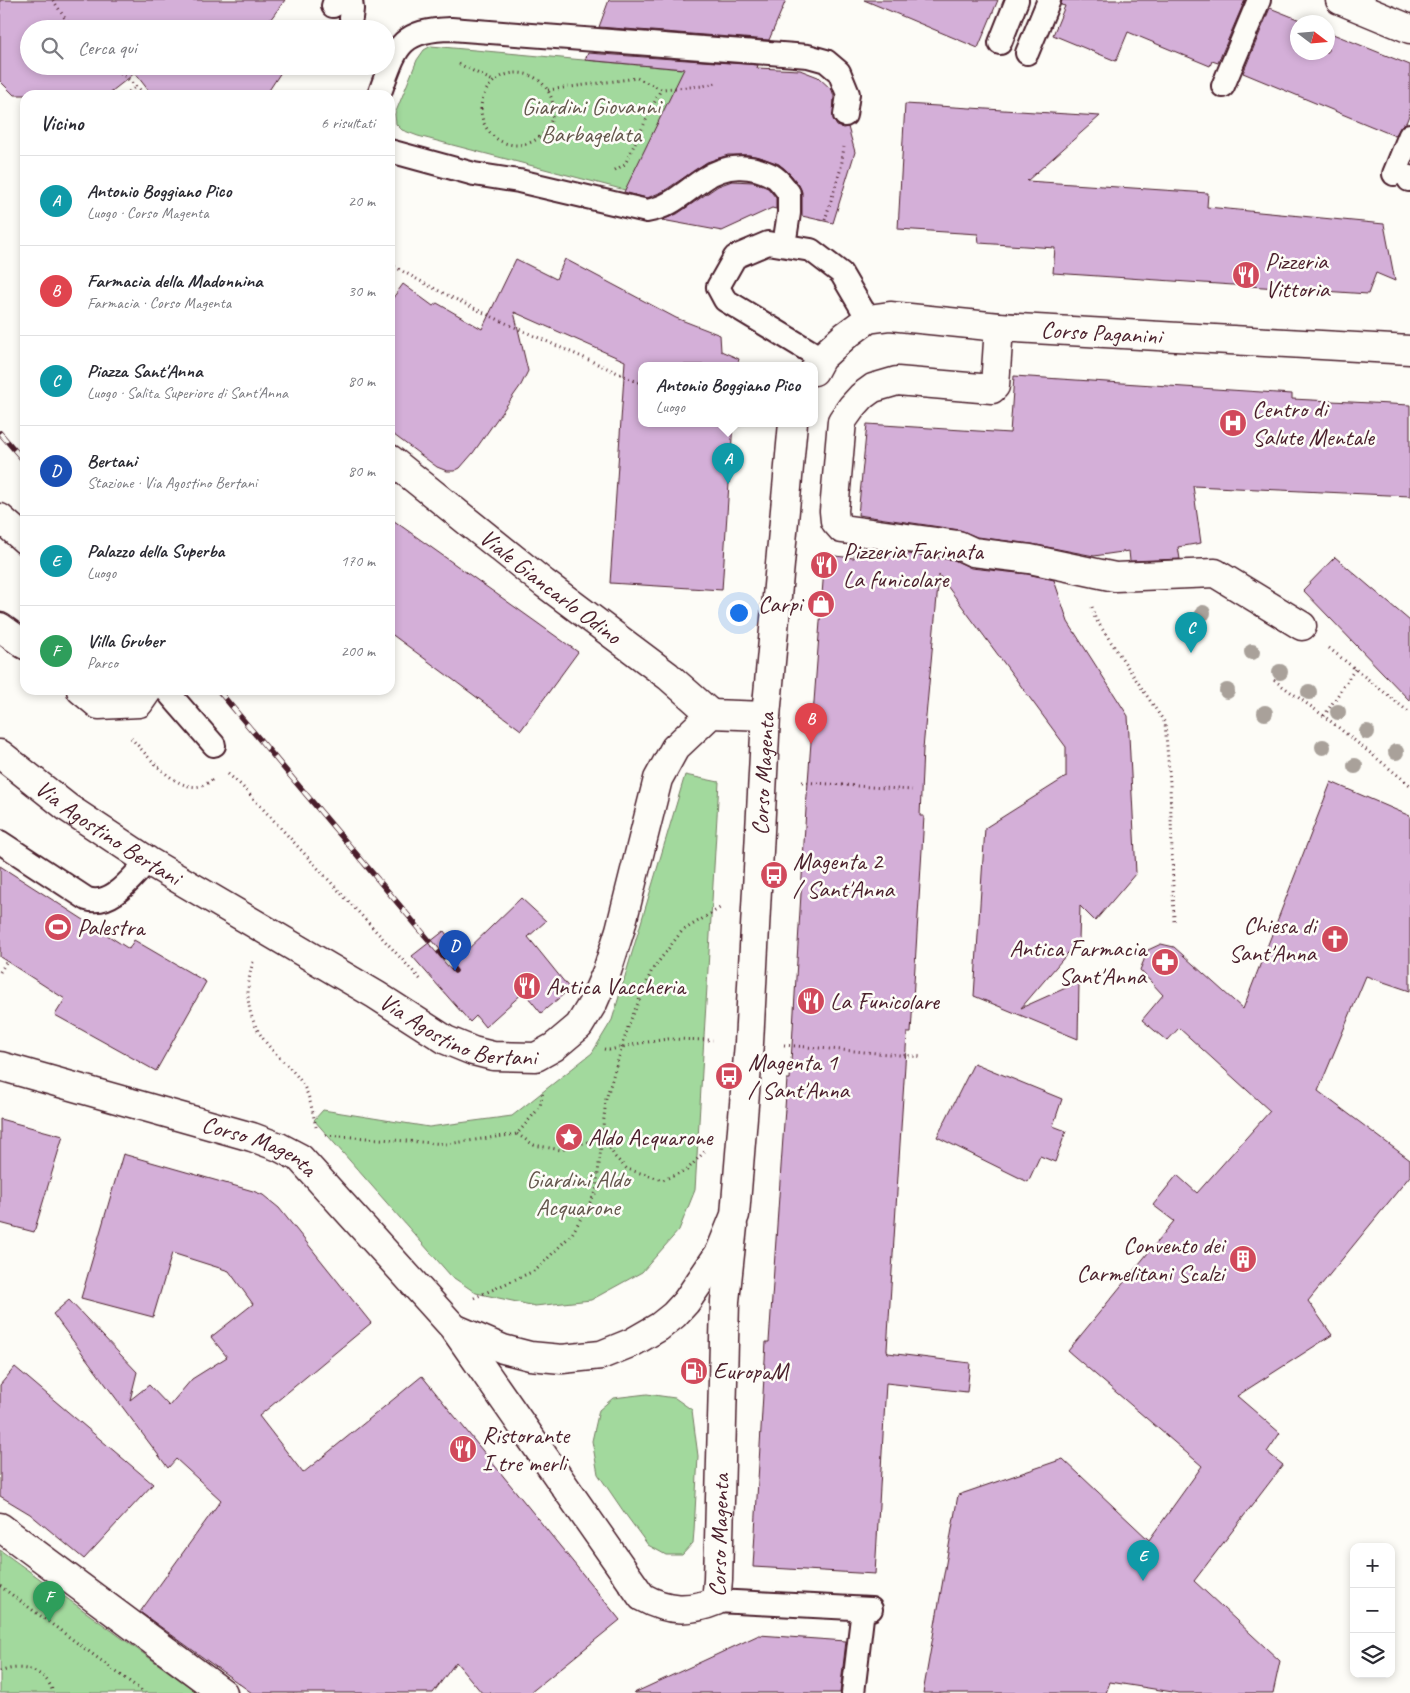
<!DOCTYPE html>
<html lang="it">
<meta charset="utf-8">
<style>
body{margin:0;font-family:Caveat,sans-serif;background:#f2f2f3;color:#2b2b33}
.controls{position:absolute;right:15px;bottom:15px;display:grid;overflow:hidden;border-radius:10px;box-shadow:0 2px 8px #0003}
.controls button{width:45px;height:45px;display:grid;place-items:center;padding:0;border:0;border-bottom:1px solid #e1e1e2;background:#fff;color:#2b2b33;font:25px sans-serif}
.compass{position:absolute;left:1290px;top:15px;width:45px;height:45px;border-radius:50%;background:#fff;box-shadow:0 2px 8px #0003;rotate:106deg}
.you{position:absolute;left:738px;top:612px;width:18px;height:18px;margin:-12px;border:4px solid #fff;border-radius:50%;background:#1a73e8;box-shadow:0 0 0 8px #1a73e833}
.badge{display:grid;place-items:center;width:32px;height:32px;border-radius:50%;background:#b45309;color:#fff;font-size:16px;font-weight:700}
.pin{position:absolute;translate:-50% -41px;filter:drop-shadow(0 1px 2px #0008)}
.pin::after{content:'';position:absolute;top:26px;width:18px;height:15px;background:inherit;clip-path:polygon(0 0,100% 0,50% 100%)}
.popup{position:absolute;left:638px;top:362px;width:180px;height:65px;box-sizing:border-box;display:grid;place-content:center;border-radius:10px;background:#fff;filter:drop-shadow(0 1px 4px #0005);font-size:16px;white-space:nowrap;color:#7c7c81}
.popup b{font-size:19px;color:#2b2b33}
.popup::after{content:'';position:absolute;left:50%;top:100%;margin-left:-10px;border:10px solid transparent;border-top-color:#fff}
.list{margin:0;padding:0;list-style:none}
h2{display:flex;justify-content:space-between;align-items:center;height:65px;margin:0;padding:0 20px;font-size:21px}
h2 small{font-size:16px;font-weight:400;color:#7c7c81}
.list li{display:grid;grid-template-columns:32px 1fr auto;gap:15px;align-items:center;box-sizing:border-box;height:90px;padding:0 20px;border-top:1px solid #e1e1e2}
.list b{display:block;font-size:19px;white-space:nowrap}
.list p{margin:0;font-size:16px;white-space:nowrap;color:#7c7c81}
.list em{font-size:16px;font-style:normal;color:#7c7c81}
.icon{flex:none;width:28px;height:28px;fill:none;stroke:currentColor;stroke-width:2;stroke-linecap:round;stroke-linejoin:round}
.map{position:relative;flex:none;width:1410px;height:1693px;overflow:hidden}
.search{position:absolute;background:#fff;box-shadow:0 2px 8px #0003;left:20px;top:20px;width:375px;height:55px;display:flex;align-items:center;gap:12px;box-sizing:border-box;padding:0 18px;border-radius:28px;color:#7c7c81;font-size:19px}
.panel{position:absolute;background:#fff;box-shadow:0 2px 8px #0003;left:20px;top:90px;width:375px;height:605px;border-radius:15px}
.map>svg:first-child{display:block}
</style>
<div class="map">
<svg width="1410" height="1693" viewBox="0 0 1410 1693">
<rect width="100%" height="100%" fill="#fdfcf7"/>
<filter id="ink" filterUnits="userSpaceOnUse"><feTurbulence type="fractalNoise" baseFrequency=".02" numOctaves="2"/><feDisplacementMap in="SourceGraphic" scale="10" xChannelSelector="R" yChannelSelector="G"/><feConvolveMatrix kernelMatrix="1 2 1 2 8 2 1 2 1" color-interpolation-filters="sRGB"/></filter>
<g filter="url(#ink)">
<path fill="#a2d99d" stroke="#767c64" d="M 431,46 L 703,71 L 625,190 L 418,136 L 402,130 L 396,124 L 395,114 L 417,60 L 424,50 Z
M 685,775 L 719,782 L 695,1190 L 679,1230 L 642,1272 L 591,1300 L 535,1306 L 476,1293 L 451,1276 L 314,1120 L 323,1110 L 429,1127 L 512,1116 L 592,1053 L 612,1020 Z
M 647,1394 L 675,1398 L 692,1410 L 698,1456 L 694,1531 L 693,1543 L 682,1555 L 666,1555 L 648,1545 L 626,1515 L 598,1474 L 592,1441 L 599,1410 L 613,1398 Z
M 0,1550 L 198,1693 L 0,1693 Z"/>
<path fill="#d4afd8" stroke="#4a1f2b" d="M 0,0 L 285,0 L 270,20 L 283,29 L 29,29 L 29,66 L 285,66 L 266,95 L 152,95 L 135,73 L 107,95 L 14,95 L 0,81 Z
M 609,0 L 786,0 L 769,40 L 599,27 Z
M 864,0 L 998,0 L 978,48 Z
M 1062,0 L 1245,0 L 1218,63 L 1212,61 L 1210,66 L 1128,32 L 1116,61 L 1053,35 L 1065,6 L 1061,5 Z
M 1270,8 L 1305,22 L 1298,22 L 1298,52 L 1328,52 L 1328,32 L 1410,65 L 1410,113 L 1406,123 L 1402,125 L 1395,136 L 1243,73 Z
M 588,53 L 758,65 L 757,68 L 800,70 L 818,77 L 832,90 L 834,96 L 833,119 L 837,126 L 843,128 L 848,127 L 855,152 L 833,223 L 802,216 L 802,192 L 799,185 L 791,175 L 779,164 L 760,157 L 749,155 L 728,155 L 707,162 L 664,191 L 652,196 L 647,198 L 624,192 L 684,69 L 585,60 Z
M 905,104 L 1100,116 L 1027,181 L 1208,193 L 1207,207 L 1384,224 L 1395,281 L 1376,273 L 1368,294 L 1053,273 L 1055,248 L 979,243 L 978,234 L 898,229 Z
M 732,181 L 753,182 L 768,188 L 776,198 L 776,209 L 772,208 L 722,231 L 662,220 L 677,214 L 718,186 Z
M 516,259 L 556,279 L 565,259 L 676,318 L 720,335 L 721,351 L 739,359 L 737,365 L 642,365 L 642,423 L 733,423 L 722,590 L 610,583 L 625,361 L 514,312 L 528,371 L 521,385 L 473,453 L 460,468 L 454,471 L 447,471 L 437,467 L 390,432 L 390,302 L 403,284 L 433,306 L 437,303 L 482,329 Z
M 1014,376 L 1292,394 L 1292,399 L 1410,405 L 1410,496 L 1193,486 L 1201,543 L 1178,547 L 1180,559 L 1130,561 L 1129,551 L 1094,556 L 1032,544 L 977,537 L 960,530 L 858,515 L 867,424 L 1010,433 Z
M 390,518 L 578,652 L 521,730 L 390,633 Z
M 855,547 L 954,560 L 971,568 L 1027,574 L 1054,580 L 1068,622 L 1128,716 L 1136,873 L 1095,921 L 1080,906 L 1079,940 L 1021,1008 L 1079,982 L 1078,1039 L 974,996 L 985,828 L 1066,777 L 1066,747 L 939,575 L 923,749 L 920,816 L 924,816 L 911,1033 L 907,1033 L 887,1350 L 888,1353 L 970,1363 L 967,1392 L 886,1383 L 875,1574 L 753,1567 L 766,1342 L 769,1342 L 787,1079 L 790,1079 L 806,809 L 825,555 L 854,558 Z
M 1335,557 L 1410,621 L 1410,701 L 1303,590 Z
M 1331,782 L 1410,816 L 1410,991 L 1366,976 L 1318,1091 L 1410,1160 L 1410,1176 L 1308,1301 L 1332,1335 L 1237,1396 L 1280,1433 L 1267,1452 L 1283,1465 L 1194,1581 L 1280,1661 L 1273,1693 L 1179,1693 L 1110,1682 L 1106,1693 L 923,1693 L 958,1495 L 1063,1459 L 1149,1540 L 1202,1466 L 1068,1351 L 1174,1221 L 1153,1205 L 1177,1175 L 1197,1193 L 1270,1111 L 1179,1028 L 1167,1041 L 1142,1020 L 1163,995 L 1140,970 L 1148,950 L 1161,944 L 1174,947 L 1243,1009 Z
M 0,866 L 129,949 L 134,940 L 206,982 L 156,1071 L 55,1015 L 65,999 L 0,957 Z
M 521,898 L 546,921 L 528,937 L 570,989 L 541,1013 L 524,992 L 485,1027 L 476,1016 L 470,1022 L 412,956 L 444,931 L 462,955 Z
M 974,1063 L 1062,1099 L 1053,1126 L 1066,1131 L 1055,1162 L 1040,1156 L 1028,1182 L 937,1137 Z
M 0,1119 L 63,1136 L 34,1232 L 0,1223 Z
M 123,1154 L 253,1191 L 263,1195 L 279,1208 L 371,1323 L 259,1416 L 303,1473 L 422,1376 L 620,1620 L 530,1693 L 482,1693 L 456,1662 L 433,1693 L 252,1693 L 140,1612 L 221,1500 L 176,1459 L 168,1468 L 53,1314 L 69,1300 L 137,1372 L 130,1400 L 149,1385 L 169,1406 L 192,1379 L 227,1357 L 211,1337 L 253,1304 L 229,1271 L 172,1253 L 153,1317 L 81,1298 Z
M 15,1367 L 153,1484 L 84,1559 L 30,1514 L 0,1496 L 0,1385 Z
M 759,1635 L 846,1641 L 840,1693 L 634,1693 Z"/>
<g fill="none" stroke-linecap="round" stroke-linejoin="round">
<g stroke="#4a1f2b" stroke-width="26">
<path id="service" d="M 333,6 L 335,0
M 351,18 L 352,9 L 351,0
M 1000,43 L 1017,0
M 1027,53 L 1049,0
M 1223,86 L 1259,0
M 379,95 C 396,50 397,30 451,29 L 808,56 L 826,61 L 839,72 L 848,94 L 845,115
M 390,151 L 474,174 L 519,181 L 647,211 C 671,207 684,192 704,179 C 725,164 751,164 773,176 C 779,179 784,187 789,193 L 789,213 L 784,245
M 1394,174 L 1410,135
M 1409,180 L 1410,177
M 821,358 L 725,300 L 718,287 L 735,257 L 768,243 L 811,250 L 841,273 L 868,319
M 166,690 L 214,745
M 0,842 L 87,899 C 112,907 132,877 148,861
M 716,1601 L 871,1609
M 853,1693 L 863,1609"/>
</g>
<g stroke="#4a1f2b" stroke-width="31">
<g id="minor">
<path d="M 999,327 L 995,386 L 992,389 L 897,381 L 873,388 L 862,396 L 852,407 L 842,421 L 834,511 L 835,521 L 842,529 L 958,545 L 973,552 L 1030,559 L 1115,577 L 1215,573 L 1302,626"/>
<path id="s1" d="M 390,459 L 544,583 L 668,676 L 711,714"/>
<path d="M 0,518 L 25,540"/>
<path d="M 0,627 L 25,645"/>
<path d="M 81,690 L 99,705 L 139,703 L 148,690"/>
<path id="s2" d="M 454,1328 L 642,1597 C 667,1611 689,1612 716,1601 L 718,1580 L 725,1301 L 733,1226"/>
<path d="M 0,1527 L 223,1693"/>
</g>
</g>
<g stroke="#4a1f2b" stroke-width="31">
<g id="tertiary">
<path d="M 1340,0 L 1410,29"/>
<path id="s3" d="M 814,371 L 821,358 L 845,336 L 868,319 L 890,316 L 999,327 L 1410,350"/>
<path id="s4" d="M 0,754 L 68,808 L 148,861 L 376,995 L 446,1040 L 473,1051 L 493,1056 L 536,1057 L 554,1047 L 579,1026 L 593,1003 L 607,971 L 620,930 L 658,779 L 675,748 L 711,714 L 766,716"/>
<path id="s5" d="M 0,1066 L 252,1137 L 279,1147 L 300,1158 L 454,1328 L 503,1349 L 530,1356 L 562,1359 L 601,1355 L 633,1342 L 659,1327 L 674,1315 L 686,1302 L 720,1252 L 735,1215 L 749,1043 L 766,716 L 793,423"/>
</g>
</g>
<path stroke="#4a1f2b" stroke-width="3" stroke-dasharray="1 4" stroke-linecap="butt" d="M 53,0 L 68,23 L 74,29
M 459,64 L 493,81
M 113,66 L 146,95
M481 109a36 36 0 1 1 72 0a36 36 0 1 1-72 0Z
M 548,90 L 637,78 L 661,89 L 703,86 L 716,83
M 125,95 L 136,86
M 615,170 L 625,164 L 661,89
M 825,220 L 841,168 L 844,147
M 390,264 C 470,311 558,345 642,384
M 1092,607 L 1095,618 L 1165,723 L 1170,783 L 1174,922
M 1329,648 L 1410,713
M 1274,680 L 1324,716 L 1410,785
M 1324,716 L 1355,669
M 131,738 C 150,758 185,805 213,779
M 228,774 L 241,785 L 422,981
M 802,782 L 912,790
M 253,962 C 242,1000 249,1026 276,1054 C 284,1063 293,1070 300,1080 C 310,1094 312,1110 316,1127
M 0,972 L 7,961
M 784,1045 L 923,1057
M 604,1049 L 609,1050 L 641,1043 L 668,1039 L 713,1040
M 517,1134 L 534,1145 L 561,1150 L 603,1137 L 615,1157 L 627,1169 L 663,1180 L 687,1170 L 705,1151
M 326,1135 L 447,1144 L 517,1134 L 540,1107 L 543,1091
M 474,1298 L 536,1270 L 572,1234 L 596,1192 L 606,1099 L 629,1024 L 652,970 L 682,931 L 720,908
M 0,1586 L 145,1693
M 0,1672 C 20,1663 48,1670 53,1693"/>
<use href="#service" stroke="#fdfcf7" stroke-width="22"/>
<use href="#minor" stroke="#fdfcf7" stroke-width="28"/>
<use href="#tertiary" stroke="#fdfcf7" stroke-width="28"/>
<g stroke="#4a1f2b" stroke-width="5.5">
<path id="rail" d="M 0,433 L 25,462
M 218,690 L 455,971"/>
</g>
<use href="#rail" stroke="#fdfcf7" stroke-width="4" stroke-dasharray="11" stroke-linecap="butt"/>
</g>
<g fill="#a9a19a">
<circle cx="1203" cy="613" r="8"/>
<circle cx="1252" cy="652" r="8"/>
<circle cx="1280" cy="672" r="8"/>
<circle cx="1227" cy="691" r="8"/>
<circle cx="1309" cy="692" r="8"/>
<circle cx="1338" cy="712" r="8"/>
<circle cx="1265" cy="713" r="8"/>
<circle cx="1367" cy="732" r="8"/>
<circle cx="1323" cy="747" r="8"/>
<circle cx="1396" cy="752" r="8"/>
<circle cx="1355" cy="766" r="8"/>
</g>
</g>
<defs>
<g id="restaurant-disc" transform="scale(1.4375)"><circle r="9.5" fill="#d1495b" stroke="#fdfcf7"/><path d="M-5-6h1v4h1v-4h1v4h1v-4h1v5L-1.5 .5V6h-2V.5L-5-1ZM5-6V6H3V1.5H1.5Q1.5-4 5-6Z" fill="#fff"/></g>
<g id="hospital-disc" transform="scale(1.4375)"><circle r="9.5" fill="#d1495b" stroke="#fdfcf7"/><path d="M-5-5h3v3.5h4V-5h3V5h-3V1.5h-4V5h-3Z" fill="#fff"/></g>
<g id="shop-disc" transform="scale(1.4375)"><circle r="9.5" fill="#d1495b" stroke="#fdfcf7"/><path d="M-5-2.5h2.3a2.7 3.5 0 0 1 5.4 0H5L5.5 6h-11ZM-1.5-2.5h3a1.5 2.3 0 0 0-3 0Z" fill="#fff"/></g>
<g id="bus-disc" transform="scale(1.4375)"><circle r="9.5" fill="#d1495b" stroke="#fdfcf7"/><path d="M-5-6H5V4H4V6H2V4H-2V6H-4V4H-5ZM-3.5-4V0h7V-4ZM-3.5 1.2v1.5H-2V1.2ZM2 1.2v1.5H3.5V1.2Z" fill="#fff"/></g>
<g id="stadium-disc" transform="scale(1.4375)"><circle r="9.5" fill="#d1495b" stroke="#fdfcf7"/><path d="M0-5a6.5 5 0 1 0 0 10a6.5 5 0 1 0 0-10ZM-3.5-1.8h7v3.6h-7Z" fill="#fff"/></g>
<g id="church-disc" transform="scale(1.4375)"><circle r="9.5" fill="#d1495b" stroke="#fdfcf7"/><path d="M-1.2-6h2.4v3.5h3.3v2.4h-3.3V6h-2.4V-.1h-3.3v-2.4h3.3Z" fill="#fff"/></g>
<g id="pharmacy-disc" transform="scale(1.4375)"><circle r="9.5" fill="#d1495b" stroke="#fdfcf7"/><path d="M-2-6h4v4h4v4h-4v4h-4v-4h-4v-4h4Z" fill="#fff"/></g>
<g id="sight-disc" transform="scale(1.4375)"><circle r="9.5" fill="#d1495b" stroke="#fdfcf7"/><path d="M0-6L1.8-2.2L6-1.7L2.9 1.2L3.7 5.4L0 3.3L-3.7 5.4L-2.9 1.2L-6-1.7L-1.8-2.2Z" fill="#fff"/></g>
<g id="building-disc" transform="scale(1.4375)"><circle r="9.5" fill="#d1495b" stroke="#fdfcf7"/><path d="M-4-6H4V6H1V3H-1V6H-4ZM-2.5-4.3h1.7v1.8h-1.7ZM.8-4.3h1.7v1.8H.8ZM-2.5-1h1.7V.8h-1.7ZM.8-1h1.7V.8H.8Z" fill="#fff"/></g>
<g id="fuel-disc" transform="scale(1.4375)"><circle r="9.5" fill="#d1495b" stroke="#fdfcf7"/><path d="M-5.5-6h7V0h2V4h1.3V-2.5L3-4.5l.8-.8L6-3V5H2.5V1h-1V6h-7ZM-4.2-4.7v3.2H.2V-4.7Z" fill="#fff"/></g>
</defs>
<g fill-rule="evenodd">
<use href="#restaurant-disc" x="1246" y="275"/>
<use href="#hospital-disc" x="1233" y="423"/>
<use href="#restaurant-disc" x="824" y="565"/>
<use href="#shop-disc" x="821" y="604"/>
<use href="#bus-disc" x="774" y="875"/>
<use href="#stadium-disc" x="58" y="927"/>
<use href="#church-disc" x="1335" y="939"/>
<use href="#pharmacy-disc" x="1165" y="962"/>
<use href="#restaurant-disc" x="527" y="986"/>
<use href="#restaurant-disc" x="811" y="1001"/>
<use href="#bus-disc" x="729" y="1076"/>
<use href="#sight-disc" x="569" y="1137"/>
<use href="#building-disc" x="1243" y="1259"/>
<use href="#fuel-disc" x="694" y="1371"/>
<use href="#restaurant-disc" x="463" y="1449"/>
</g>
<g text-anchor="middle" stroke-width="5" stroke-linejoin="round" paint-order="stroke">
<g font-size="24" fill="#64574d" stroke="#fdfcf7">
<text x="591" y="114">Giardini Giovanni<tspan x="591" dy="28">Barbagelata</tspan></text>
<text x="578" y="1187">Giardini Aldo<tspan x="578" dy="28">Acquarone</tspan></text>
</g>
<g font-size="24" fill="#4a1f2b" stroke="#fdfcf7" text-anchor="start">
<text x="1265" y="269">Pizzeria<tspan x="1265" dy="28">Vittoria</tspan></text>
<text x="1252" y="417">Centro di<tspan x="1252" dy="28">Salute Mentale</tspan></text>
<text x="843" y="559">Pizzeria Farinata<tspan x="843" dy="28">La funicolare</tspan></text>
<text x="802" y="612" text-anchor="end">Carpi</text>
<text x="793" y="869">Magenta 2<tspan x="793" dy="28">/ Sant'Anna</tspan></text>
<text x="1316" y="933" text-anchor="end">Chiesa di<tspan x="1316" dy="28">Sant'Anna</tspan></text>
<text x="77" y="935">Palestra</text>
<text x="1146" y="956" text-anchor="end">Antica Farmacia<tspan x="1146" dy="28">Sant'Anna</tspan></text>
<text x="546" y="994">Antica Vaccheria</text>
<text x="830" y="1009">La Funicolare</text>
<text x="748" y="1070">Magenta 1<tspan x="748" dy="28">/ Sant'Anna</tspan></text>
<text x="588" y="1145">Aldo Acquarone</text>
<text x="1224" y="1253" text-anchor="end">Convento dei<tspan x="1224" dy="28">Carmelitani Scalzi</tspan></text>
<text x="713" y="1379">EuropaM</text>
<text x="482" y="1443">Ristorante<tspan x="482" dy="28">I tre merli</tspan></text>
</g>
<g font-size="24" fill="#4a1f2b" stroke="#fdfcf7">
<text dy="8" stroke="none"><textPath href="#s3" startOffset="310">Corso Paganini</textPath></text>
<text dy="8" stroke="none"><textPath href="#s1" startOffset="205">Viale Giancarlo Odino</textPath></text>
<text dy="8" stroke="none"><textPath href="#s5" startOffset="1340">Corso Magenta</textPath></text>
<text dy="8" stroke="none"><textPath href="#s4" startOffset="134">Via Agostino Bertani</textPath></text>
<text dy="8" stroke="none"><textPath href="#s4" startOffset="539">Via Agostino Bertani</textPath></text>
<text dy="8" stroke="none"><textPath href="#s5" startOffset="272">Corso Magenta</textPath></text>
<text dy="8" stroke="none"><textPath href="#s2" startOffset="471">Corso Magenta</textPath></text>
</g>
</g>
</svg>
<div class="controls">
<button>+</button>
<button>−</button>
<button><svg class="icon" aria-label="layers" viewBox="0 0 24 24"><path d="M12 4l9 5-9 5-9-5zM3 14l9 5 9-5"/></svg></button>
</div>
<svg class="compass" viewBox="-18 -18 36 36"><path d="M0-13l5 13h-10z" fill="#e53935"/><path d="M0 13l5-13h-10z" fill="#7c7c81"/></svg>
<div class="you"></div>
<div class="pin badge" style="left:728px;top:484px;background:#0f9aa8">A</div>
<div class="popup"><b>Antonio Boggiano Pico</b>Luogo</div>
<div class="pin badge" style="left:811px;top:744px;background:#e0444e">B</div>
<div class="pin badge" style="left:1191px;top:653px;background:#0f9aa8">C</div>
<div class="pin badge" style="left:455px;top:971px;background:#1a4fb4">D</div>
<div class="pin badge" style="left:1143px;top:1581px;background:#0f9aa8">E</div>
<div class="pin badge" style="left:49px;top:1622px;background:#2e9e5b">F</div>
<div class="search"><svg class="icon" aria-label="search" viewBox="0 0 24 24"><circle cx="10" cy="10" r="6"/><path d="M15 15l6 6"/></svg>Cerca qui</div>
<section class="panel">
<h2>Vicino<small>6 risultati</small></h2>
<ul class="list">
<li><span class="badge" style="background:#0f9aa8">A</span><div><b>Antonio Boggiano Pico</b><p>Luogo · Corso Magenta</p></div><em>20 m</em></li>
<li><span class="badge" style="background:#e0444e">B</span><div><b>Farmacia della Madonnina</b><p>Farmacia · Corso Magenta</p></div><em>30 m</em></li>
<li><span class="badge" style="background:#0f9aa8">C</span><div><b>Piazza Sant'Anna</b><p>Luogo · Salita Superiore di Sant'Anna</p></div><em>80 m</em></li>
<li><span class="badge" style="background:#1a4fb4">D</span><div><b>Bertani</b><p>Stazione · Via Agostino Bertani</p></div><em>80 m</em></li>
<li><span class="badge" style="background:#0f9aa8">E</span><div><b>Palazzo della Superba</b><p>Luogo</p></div><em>170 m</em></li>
<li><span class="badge" style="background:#2e9e5b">F</span><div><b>Villa Gruber</b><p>Parco</p></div><em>200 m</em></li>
</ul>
</section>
</div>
